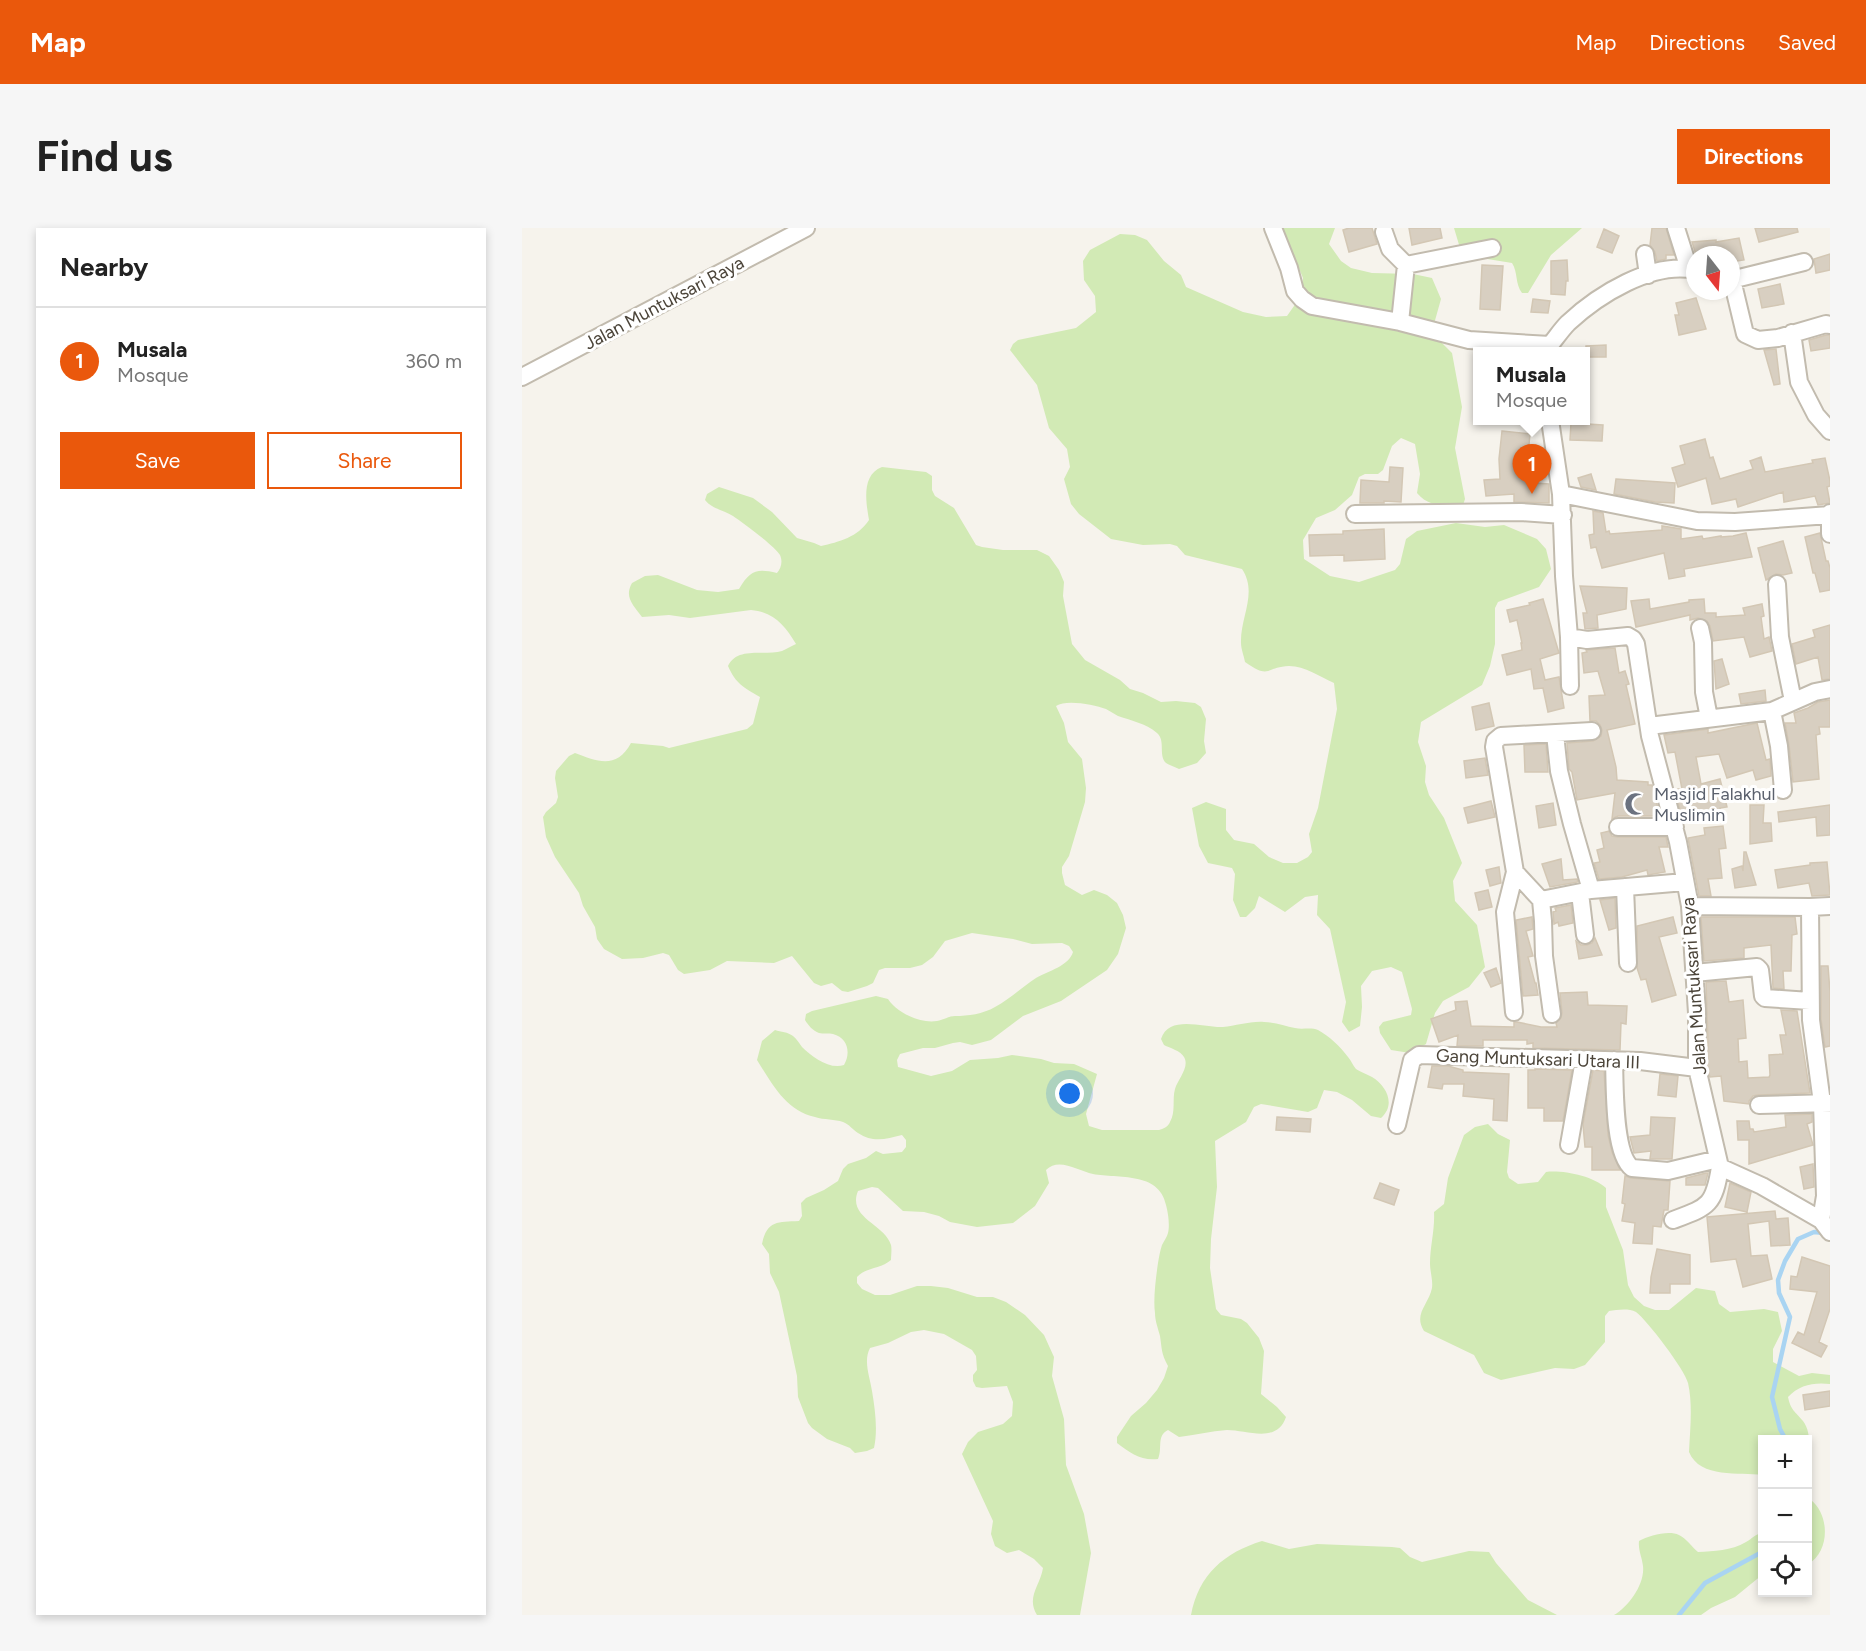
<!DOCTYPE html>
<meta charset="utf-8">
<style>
body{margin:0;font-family:Figtree,sans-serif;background:#f6f6f6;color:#222}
.controls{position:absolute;right:18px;bottom:18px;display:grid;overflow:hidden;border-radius:0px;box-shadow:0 3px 9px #0003}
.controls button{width:54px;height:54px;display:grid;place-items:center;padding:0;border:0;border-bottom:2px solid #e0e0e0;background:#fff;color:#222;font:30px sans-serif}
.compass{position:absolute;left:1164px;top:18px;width:54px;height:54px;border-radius:50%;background:#fff;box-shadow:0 3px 9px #0003;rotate:163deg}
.you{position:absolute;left:548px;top:866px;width:21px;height:21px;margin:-15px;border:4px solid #fff;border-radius:50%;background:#1a73e8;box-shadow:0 0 0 9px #1a73e833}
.badge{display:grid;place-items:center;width:39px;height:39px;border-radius:50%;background:#ea580c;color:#fff;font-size:20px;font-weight:700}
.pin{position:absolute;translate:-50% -50px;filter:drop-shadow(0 2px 3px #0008)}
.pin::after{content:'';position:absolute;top:32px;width:21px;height:18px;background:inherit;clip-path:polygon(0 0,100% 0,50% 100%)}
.popup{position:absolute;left:951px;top:119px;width:117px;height:78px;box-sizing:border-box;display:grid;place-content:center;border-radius:0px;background:#fff;filter:drop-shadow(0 2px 4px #0005);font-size:20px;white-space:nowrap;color:#767676}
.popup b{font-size:22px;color:#222}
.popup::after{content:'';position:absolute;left:50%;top:100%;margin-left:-12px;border:12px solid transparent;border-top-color:#fff}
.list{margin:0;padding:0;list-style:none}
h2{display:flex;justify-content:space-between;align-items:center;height:78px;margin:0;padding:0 24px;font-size:26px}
h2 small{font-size:20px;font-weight:400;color:#767676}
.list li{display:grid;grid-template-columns:39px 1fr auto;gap:18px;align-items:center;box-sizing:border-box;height:108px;padding:0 24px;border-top:2px solid #e0e0e0}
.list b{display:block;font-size:22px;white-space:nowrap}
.list p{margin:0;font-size:20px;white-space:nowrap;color:#767676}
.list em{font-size:20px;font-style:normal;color:#767676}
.actions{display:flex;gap:12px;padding:18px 24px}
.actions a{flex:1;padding:14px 0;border:2px solid #ea580c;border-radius:0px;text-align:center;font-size:21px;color:#ea580c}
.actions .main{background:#ea580c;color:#fff}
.icon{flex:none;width:33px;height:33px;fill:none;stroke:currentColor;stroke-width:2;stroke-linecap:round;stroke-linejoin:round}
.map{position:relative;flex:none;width:1308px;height:1387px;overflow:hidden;border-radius:0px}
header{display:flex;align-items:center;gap:36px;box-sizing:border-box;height:84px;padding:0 30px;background:#ea580c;color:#fff}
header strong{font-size:28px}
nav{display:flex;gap:33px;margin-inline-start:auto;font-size:21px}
.intro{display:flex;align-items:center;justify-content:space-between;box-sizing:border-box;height:144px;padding:0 36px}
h1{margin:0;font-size:42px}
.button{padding:15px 27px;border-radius:0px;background:#ea580c;color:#fff;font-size:21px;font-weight:700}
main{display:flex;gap:36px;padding:0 36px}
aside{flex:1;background:#fff;border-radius:0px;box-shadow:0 3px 9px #0003}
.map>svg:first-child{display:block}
</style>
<header>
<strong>Map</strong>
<nav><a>Map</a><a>Directions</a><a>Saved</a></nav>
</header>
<div class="intro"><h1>Find us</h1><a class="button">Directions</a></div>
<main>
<aside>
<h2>Nearby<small></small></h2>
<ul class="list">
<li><span class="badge">1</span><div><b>Musala</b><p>Mosque</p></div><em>360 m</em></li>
</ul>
<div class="actions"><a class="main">Save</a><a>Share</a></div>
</aside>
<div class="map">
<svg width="1308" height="1387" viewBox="0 0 1308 1387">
<rect width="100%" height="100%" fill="#f6f3ec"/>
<path fill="#d2eab5" d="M 760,0 L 813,0 L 807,16 L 819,33 L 829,40 L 850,45 L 891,46 L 910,50 L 919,71 L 912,96 L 914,103 L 920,115 L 930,125 L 940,179 L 933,220 L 943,271 L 941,277 C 924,277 907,280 895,265 L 898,246 L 893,216 L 879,210 L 870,218 L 861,242 L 856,246 L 843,246 L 837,249 L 830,267 L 813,282 L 794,290 L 781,312 L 782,331 L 808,348 L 837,354 L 873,342 L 878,336 L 884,311 L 895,303 L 934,295 L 963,299 L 982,297 L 1015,311 L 1024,321 L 1029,341 L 1017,359 L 976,374 L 973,380 L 973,416 L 968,438 L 960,457 L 899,494 L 896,514 L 904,538 L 903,554 L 907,567 L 922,590 L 940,635 L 931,653 L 933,673 L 955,697 L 963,739 L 947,759 L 921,773 L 913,785 L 904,816 L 888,825 L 869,822 L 858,805 L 857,799 L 861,794 L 889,787 L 890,781 L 880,744 L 869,739 L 850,743 L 839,758 L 840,779 L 838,798 L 827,804 L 820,794 L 824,774 L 808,701 L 795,687 L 796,667 L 783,669 L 763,684 L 737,668 L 733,680 L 724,689 L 718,689 L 711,672 L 713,646 L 710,640 L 686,635 L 677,618 L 670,580 L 684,574 L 704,581 L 704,602 L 712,612 L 732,616 L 747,629 L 761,635 L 775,635 L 786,629 L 790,624 L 787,606 L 796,580 L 815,481 L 812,455 C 798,449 783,438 767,438 C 742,439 749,452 723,434 C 722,428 719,421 719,415 C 718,389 736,365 720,341 L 663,327 L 655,318 L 648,316 L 621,317 L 589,311 L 557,286 L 549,276 L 542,251 L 548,239 L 545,221 L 527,200 L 515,157 L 488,122 L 491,116 L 496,112 L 554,100 L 574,84 L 573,68 L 562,52 L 561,33 L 568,22 L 598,6 L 613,7 L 625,12 L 642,33 L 659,47 L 664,59 L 721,84 L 744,89 L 765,88 L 779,68 L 781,50 Z
M 932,0 L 1060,0 L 1029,27 L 1006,65 L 1000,65 C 993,56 996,44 990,35 L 947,28 L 938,20 Z
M 360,239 L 404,244 L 410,248 L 410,262 L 413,268 L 432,280 L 454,317 L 460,319 L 481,322 L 515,322 L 527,328 L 537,342 L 542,354 L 541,368 L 550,416 L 563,432 L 598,452 L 608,461 L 621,465 L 639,474 L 654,473 L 673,475 L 679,479 L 684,491 L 682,513 L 684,525 L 675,535 L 657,541 C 653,539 647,537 644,535 C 636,527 644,513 635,505 C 623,495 610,493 596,488 C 592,486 588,483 584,481 C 572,477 545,471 534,478 L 542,495 L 546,514 L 560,531 L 564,560 L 563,574 L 547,628 L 540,639 L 540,645 L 543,657 L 560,667 L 572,662 L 585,667 L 595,675 L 601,687 L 604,700 L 596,726 L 585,742 L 539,773 L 501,788 L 469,812 L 450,817 L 438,814 L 431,815 L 413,820 L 401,820 L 378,826 L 375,832 L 376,839 L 409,848 L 430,843 L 448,832 L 476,830 L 490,827 L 519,831 L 532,835 L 552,836 L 575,846 L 564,886 L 567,898 L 580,902 L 637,902 C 641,901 646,899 648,894 C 654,884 650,871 653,861 C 656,851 668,839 662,829 C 659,823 648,820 642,817 L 639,811 C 647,786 682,800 701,799 C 714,798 728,793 742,794 C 752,794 763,798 773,800 C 780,802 789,799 796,802 C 807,808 818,818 826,829 C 829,832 831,838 834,841 C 838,844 845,846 850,849 C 865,858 874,877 859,890 L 849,888 L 830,872 L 815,864 L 802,862 L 795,880 L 786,884 L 739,876 L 732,879 L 724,894 L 693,913 L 695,959 L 689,1011 L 688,1040 L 694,1081 L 699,1087 L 719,1091 L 725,1095 L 737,1110 L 742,1123 L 739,1166 L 755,1179 L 764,1189 C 755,1216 725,1202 705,1202 C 689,1203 673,1207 657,1209 L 646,1202 C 634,1208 641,1220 636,1231 C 619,1233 608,1225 595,1215 L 595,1209 L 609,1188 L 624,1175 L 635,1162 L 642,1150 L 646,1138 C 639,1125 640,1121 638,1108 C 636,1100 633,1093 633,1085 C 631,1071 634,1049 636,1035 C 637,1029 638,1023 640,1017 C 642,1013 645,1009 646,1005 C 648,997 646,984 644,977 C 637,943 596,951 571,946 C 556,943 537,929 524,942 L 527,955 L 513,978 L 491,995 L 455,999 L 428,994 L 417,988 L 402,984 L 381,983 L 356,960 L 350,959 L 336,963 C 325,990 363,996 369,1017 C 370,1021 369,1028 369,1032 C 359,1041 344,1039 335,1049 L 335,1055 L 340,1061 L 353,1067 L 368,1067 L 395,1058 L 409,1058 L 426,1060 L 455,1069 L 471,1069 L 484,1074 L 503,1087 L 522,1107 L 532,1129 L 530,1148 L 542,1191 L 544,1237 L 562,1286 L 569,1325 L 558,1387 L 515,1387 C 504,1369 518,1358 521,1340 L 512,1331 L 497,1322 L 485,1325 L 473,1318 L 469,1306 L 471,1293 L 440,1226 L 446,1214 L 456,1204 L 481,1196 L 490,1188 L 491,1174 L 485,1158 L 460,1160 L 454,1159 L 451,1153 L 451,1147 L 455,1142 L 454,1128 L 450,1122 L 422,1106 L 402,1102 L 389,1104 L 366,1115 L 348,1120 C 341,1133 348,1149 350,1163 C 353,1181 356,1202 352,1220 L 345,1223 L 333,1225 L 328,1220 L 305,1211 L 290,1200 L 286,1195 L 276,1169 L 275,1148 L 257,1064 L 248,1045 L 247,1026 L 240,1016 C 245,992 256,994 277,993 L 280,988 L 279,975 L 284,970 L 302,962 L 316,953 L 321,941 L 326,936 L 344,930 L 354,923 L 361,926 L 380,924 L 384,919 L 384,912 L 380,907 C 364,911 351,915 336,905 C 331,902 327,896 321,894 C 313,891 302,892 293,889 C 264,883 250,856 235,832 L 240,813 L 253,802 C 259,804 266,804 271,808 C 275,811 277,815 280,819 C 290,829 308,842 322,837 C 329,825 326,810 311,806 C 307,805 301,806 297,805 C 291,803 286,797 283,792 L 284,786 L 290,783 L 354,768 L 366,771 C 375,785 399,796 415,793 C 421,792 427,788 433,788 C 446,788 461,786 473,779 C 488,771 500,759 514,750 C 526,743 547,738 551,724 L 547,718 L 540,715 L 510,716 L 491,711 L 450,705 L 423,713 L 411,729 L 400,737 L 388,740 L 363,740 L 357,742 L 351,755 L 345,758 L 326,764 L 320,763 L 310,755 L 299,758 L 292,755 L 270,728 L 252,735 L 205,733 L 188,742 L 162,746 L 156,742 L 147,727 L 141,725 L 121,730 L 100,731 L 82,721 L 75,711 L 73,699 L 61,678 L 57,665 L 33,629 L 24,609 L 21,589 L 24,584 L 34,575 L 36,569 L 33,550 L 34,543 L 47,528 L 53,525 C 76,534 95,541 109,515 L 141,518 L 147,520 L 225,501 L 231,496 L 238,469 C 221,459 214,456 206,438 C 215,418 243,428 260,423 C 265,421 269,418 274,416 C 263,398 252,384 229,382 L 168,390 L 147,387 L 120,389 C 111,377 102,369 110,355 L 123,348 L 136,347 L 175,362 L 196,364 L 217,361 C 228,342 235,340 255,345 C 259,340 261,334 258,327 C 254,319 220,294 211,288 C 202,282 190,281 183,272 L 185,266 L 197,259 L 231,270 L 250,284 L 275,310 L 292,315 L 299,318 C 317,314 336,309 347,292 C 344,274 339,247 360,239 Z
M 966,896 L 976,906 L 988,912 L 985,944 L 987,950 L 996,956 L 1016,954 L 1024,944 C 1041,942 1071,948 1084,960 L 1084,979 L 1101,1022 L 1106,1057 L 1112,1069 L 1122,1078 L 1133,1082 L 1147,1082 L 1174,1060 L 1193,1063 L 1197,1076 L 1208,1084 L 1242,1081 L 1256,1084 L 1260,1103 L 1251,1121 L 1251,1134 L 1277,1148 L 1290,1145 L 1308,1147 L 1308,1156 C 1292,1154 1277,1157 1266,1169 C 1269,1183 1273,1183 1281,1193 C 1289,1203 1288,1222 1286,1233 L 1286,1212 L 1240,1212 L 1240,1247 C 1218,1244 1178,1251 1167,1224 C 1168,1202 1171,1177 1166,1155 C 1163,1142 1125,1092 1114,1084 C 1106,1080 1095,1082 1087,1083 L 1083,1088 L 1083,1114 L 1063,1137 L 1052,1141 L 1033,1140 L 979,1152 L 962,1145 L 952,1127 L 902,1103 C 891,1086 907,1076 910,1060 C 911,1052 908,1043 908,1036 C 908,1018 913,1002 912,984 L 922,976 L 926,950 L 942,907 L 953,899 Z
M 1289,1272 C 1308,1287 1308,1324 1286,1336 L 1286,1273 Z
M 1240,1305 L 1240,1347 L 1213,1369 L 1189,1380 L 1179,1387 L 1092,1387 C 1107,1378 1123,1356 1121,1338 C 1120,1329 1116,1322 1117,1313 C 1127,1308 1146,1302 1157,1307 C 1164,1310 1170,1319 1176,1324 C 1192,1323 1209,1323 1224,1314 C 1230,1311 1233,1306 1240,1305 Z
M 740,1313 L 767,1321 L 795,1316 L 870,1319 L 878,1320 L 888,1329 L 900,1334 L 947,1323 L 967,1324 L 974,1335 L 1006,1372 L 1035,1387 L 669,1387 C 677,1346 702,1325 740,1313 Z"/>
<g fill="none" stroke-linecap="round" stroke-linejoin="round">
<path stroke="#a9d4f2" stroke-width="4.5" d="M 1264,1212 L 1258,1201 L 1250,1169 L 1268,1089 L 1257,1065 L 1256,1052 L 1263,1033 L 1276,1011 L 1292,1004 L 1302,1005
M 1157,1387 L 1183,1355 L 1240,1324"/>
</g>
<path fill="#d8cfc1" stroke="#d3c7b4" stroke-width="1.5" d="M 827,0 L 850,0 L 855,16 L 827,24 L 821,2 Z
M 887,0 L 918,0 L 920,10 L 890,17 Z
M 1130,0 L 1144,0 L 1152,27 L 1144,27 L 1144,31 L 1135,33 L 1133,24 L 1128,17 Z
M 1233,0 L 1275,0 L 1276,4 L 1237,14 Z
M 1082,1 L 1097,8 L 1090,25 L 1075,19 Z
M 1217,10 L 1222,32 L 1209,34 L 1209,27 L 1174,27 L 1170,14 L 1194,12 L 1194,14 Z
M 1308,26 L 1308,42 L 1294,45 L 1292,31 Z
M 1045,32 L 1046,53 L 1044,53 L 1043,67 L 1029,66 L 1029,33 Z
M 960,37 L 981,38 L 978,82 L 958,81 Z
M 1258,56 L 1262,76 L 1240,80 L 1236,61 Z
M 1174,70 L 1184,101 L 1157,107 L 1153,87 L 1157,87 L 1154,75 Z
M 1011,71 L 1028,73 L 1026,85 L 1009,84 Z
M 1304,107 L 1308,107 L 1308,120 L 1289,123 L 1287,112 Z
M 1084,117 L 1084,129 L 1064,129 L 1064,118 Z
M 1254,121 L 1258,156 L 1252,157 L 1242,122 Z
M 1049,195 L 1081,197 L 1080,213 L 1048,212 Z
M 980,203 L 1008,206 L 1006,227 L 1010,227 L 1013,255 L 1027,256 L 1027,275 L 992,274 L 992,266 L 964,268 L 962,252 L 978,251 L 977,231 Z
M 1183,211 L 1188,230 L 1191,229 L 1198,251 L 1231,241 L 1228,233 L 1239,229 L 1243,244 L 1291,235 L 1290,232 L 1303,230 L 1308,253 L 1308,258 L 1305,259 L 1308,275 L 1296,277 L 1293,268 L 1262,274 L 1261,264 L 1216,279 L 1214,271 L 1190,276 L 1184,250 L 1156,259 L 1150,240 L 1163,236 L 1158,218 Z
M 868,239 L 881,240 L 879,274 L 862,273 L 862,275 L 838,275 L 839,252 L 867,254 Z
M 1069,246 L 1074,262 L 1059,259 L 1056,250 Z
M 1094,251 L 1153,255 L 1152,275 L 1133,274 L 1092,266 Z
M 1071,283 L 1081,285 L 1084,304 L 1087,303 L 1088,306 L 1140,302 L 1140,298 L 1159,301 L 1159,311 L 1180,308 L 1181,311 L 1199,308 L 1199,309 L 1211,308 L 1224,305 L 1230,329 L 1162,341 L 1163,348 L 1147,351 L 1142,325 L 1080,340 L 1074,319 L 1069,320 L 1067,307 L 1072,306 Z
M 862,301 L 863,331 L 822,333 L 822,327 L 788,328 L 787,307 L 821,306 L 821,303 Z
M 1298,305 L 1304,333 L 1306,333 L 1308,340 L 1308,362 L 1298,364 L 1293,345 L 1291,345 L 1283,309 Z
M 1261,313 L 1270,345 L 1261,347 L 1254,346 L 1244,352 L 1236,320 Z
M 1058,358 L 1105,360 L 1104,381 L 1075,387 L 1076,400 L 1063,401 L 1061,385 L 1065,385 Z
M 1021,371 L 1037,425 L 1018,431 L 1023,452 L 1037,449 L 1042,480 L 1026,484 L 1021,460 L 1012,461 L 1009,441 L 985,447 L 980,427 L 1000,422 L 999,415 L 1000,415 L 995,392 L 988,394 L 985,382 L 1008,377 L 1007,375 Z
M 1127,371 L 1128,381 L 1167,374 L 1167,372 L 1182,371 L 1183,385 L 1194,385 L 1194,389 L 1223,387 L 1221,380 L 1240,376 L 1242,388 L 1239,389 L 1242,411 L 1247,409 L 1250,423 L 1228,429 L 1222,409 L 1191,413 L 1188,398 L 1185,393 L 1176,390 L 1168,392 L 1168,387 L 1114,399 L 1109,373 Z
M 1308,397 L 1308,451 L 1300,452 L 1296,429 L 1274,436 L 1270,416 L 1293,409 L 1291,402 Z
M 1093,420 L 1097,445 L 1103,443 L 1107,456 L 1104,457 L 1113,496 L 1085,502 L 1094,539 L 1095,552 L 1126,554 L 1126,557 L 1130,557 L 1138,588 L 1096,588 L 1090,591 L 1093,565 L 1055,572 L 1050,544 L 1047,541 L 1045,515 L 1071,513 L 1079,508 L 1080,502 L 1078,497 L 1074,493 L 1068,493 L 1067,468 L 1083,467 L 1076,443 L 1062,445 L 1060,425 L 1065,424 L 1064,422 Z
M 1200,431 L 1207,456 L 1194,461 L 1192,433 Z
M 1243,462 L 1244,473 L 1219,476 L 1217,466 Z
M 1308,472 L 1308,499 L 1297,499 L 1298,506 L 1294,507 L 1297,551 L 1271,554 L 1267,517 L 1263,495 L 1274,495 L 1272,485 L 1286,480 L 1296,474 Z
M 967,475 L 972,498 L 954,502 L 950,479 Z
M 1235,495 L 1244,532 L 1248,531 L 1249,548 L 1234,552 L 1231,542 L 1205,550 L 1197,526 L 1174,529 L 1179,556 L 1198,551 L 1205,579 L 1198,580 L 1199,584 L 1158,582 L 1155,570 L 1156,561 L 1160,561 L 1153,524 L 1146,525 L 1142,507 L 1186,501 L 1186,505 Z
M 1024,516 L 1026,544 L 1003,544 L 1002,517 Z
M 963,530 L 966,547 L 944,550 L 942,533 Z
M 969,573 L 973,589 L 946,595 L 942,580 Z
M 1031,575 L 1034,597 L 1017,600 L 1014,578 Z
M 1228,577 L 1242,577 L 1241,595 L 1249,595 L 1250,613 L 1228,616 Z
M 1308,577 L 1308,607 L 1295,608 L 1294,589 L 1257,594 L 1256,584 Z
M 1201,598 L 1204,620 L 1197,621 L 1200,650 L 1186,651 L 1189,668 L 1177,668 L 1166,610 L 1183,607 L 1182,600 Z
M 1087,603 L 1090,608 L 1096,609 L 1144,609 L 1146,619 L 1137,619 L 1143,644 L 1126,647 L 1125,642 L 1100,649 L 1077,651 L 1072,635 L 1078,634 L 1075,622 L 1082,620 L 1079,605 Z
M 1222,624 L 1224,624 L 1234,657 L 1213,660 L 1210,641 L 1220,638 L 1221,643 Z
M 1039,631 L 1041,652 L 1055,651 L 1056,654 L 1028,659 L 1020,636 Z
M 1305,634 L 1308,667 L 1290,668 L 1287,655 L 1256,660 L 1253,642 L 1288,637 L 1288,635 Z
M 977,639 L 979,655 L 968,658 L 964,642 Z
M 966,662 L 970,679 L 957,682 L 953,665 Z
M 1093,670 L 1094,700 L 1087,702 L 1078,672 Z
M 1049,677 L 1051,695 L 1037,698 L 1036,694 L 1032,696 L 1031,684 L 1034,683 L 1033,680 Z
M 1010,689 L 1011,701 L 1004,703 L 1011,728 L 1006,729 L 1013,755 L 1014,755 L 1016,767 L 1001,768 L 994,692 Z
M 1151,689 L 1155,705 L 1137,709 L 1154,767 L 1130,774 L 1124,751 L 1119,752 L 1115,740 L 1115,698 Z
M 1179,689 L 1273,689 L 1275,706 L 1270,707 L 1269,743 L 1261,743 L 1262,761 L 1251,760 L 1249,717 L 1222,720 L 1222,730 L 1182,733 Z
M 1073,710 L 1080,727 L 1057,731 L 1054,713 L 1059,717 L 1065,717 L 1070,715 Z
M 1299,738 L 1306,738 L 1308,764 L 1308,818 L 1303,819 L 1299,791 Z
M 974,740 L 979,755 L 969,759 L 962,745 Z
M 1204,753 L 1207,774 L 1221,772 L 1224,810 L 1216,811 L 1217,834 L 1225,833 L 1226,850 L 1247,849 L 1248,847 L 1247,827 L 1261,826 L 1258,807 L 1264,807 L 1259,782 L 1275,783 L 1288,865 L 1236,867 L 1231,868 L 1227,873 L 1227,876 L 1202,873 L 1199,848 L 1188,849 L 1185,839 L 1186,815 L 1184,754 Z
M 1065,764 L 1066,777 L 1105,778 L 1104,796 L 1099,795 L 1098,822 L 1011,820 L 1011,815 L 1005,816 L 1005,812 L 961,812 L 961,818 L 935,818 L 936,807 L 917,814 L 909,791 L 934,782 L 933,774 L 945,773 L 949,798 L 992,799 L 992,794 L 995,794 L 1019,799 L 1035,799 L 1034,795 L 1039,790 L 1040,785 L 1038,765 Z
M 910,838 L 926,838 L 941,842 L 941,844 L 987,846 L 985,893 L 971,892 L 972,871 L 941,868 L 942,856 L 921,856 L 920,861 L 906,859 Z
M 1013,841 L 1050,842 L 1041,893 L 1022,893 L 1022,880 L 1006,880 L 1006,842 L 1013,842 Z
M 1071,842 L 1082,843 L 1086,907 L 1090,924 L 1098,942 L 1070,942 L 1070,919 L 1063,919 L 1061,896 Z
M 1138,846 L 1156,848 L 1154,869 L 1136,867 Z
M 1290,886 L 1290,894 L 1285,896 L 1291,917 L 1227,936 L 1227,912 L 1216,912 L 1215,893 L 1227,893 L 1228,901 L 1231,901 L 1232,904 L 1264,899 L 1263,887 Z
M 755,889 L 789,891 L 788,904 L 754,902 Z
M 1129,889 L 1153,890 L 1150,931 L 1128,931 L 1129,923 L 1112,925 L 1108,909 L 1128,907 Z
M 1291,936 L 1292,959 L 1282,961 L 1278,939 Z
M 1184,945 L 1186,945 L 1183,957 L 1164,957 L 1164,950 Z
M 1103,948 L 1109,950 L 1148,953 L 1146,982 L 1142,982 L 1139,999 L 1131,998 L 1130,1016 L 1111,1015 L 1113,995 L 1100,993 L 1103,976 L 1100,975 Z
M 858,955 L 877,962 L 872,977 L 852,970 Z
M 1208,955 L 1229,964 L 1225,984 L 1203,979 Z
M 1253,983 L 1254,991 L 1266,990 L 1268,1017 L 1249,1018 L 1247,993 L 1226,996 L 1229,1028 L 1245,1027 L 1250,1051 L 1221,1059 L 1214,1031 L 1189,1034 L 1185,989 Z
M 1135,1021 L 1168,1027 L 1168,1056 L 1148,1056 L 1148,1065 L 1128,1065 L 1129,1049 Z
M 1280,1029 L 1308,1038 L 1308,1081 L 1297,1114 L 1305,1118 L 1299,1129 L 1270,1115 L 1276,1104 L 1282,1107 L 1295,1064 L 1268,1061 L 1269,1048 L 1275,1049 Z
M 1308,1163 L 1308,1178 L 1283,1182 L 1281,1167 Z"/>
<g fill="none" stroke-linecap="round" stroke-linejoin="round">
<g stroke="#c2bbae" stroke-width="20">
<path id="street" d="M 751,0 L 767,40 L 773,63 L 780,71 L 790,78 L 878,94 L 947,112 L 1028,117
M 1154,0 L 1167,41
M 862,4 L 868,21 L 884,37
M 1123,26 L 1126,47
M 1209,52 L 1282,34
M 1209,57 L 1212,60 L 1223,106 L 1236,112 L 1256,110 L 1304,96 L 1308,97
M 878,94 L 884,37 L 970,20
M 1270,105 L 1277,154 L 1294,187 L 1308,203
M 1028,117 C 1034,110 1039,102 1046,95 C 1076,67 1130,33 1173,42
M 0,149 L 284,0
M 1028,192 L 1039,266 L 1042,348 L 1047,409 L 1048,458
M 1039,266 L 1175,293 L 1213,294 L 1308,287
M 1308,285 L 1308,306
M 833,286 L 999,284 L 1041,287
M 1255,356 L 1258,409 L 1271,473
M 1178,400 L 1181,414 L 1182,464 L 1187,490
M 1047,409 L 1065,412 L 1106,408 L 1111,411 L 1114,416 L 1128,508 L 1156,614 L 1168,678 L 1175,785 L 1175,840 L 1198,939 L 1240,958 L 1299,992 L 1308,1004
M 1250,483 L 1257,518 L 1261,562
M 1127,498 L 1250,483 L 1293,464 L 1308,461
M 1070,503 L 979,508 L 973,513 L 972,519 L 993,644 L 1019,672 L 1069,662 L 1163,654
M 1033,506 L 1037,543 L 1050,596 L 1069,662
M 1096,599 L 1153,599
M 1103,659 L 1106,735
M 1058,665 L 1063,707
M 1019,672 L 1021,693 L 1022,728 L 1030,786
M 1168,678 L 1288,679 L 1308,678
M 1288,679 L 1289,792 L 1300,875 L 1303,968 L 1299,992
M 1172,745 L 1235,739 L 1238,742 L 1241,768 L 1243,770 L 1288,773
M 992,784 L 983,684 L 993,644
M 1092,832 C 1093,856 1091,926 1110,940 L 1146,943 L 1196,931
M 1237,877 L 1308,875
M 875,897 L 890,832 L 897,827 L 1118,833 L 1175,840
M 1047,917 L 1062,832
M 1151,992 C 1186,979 1192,978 1198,939"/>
</g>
<use href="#street" stroke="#fff" stroke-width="16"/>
</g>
<defs>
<g id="mosque-bare" transform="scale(1.8)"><path d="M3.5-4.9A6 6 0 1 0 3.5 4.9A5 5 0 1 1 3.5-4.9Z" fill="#6b7280" stroke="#fff" stroke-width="2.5" paint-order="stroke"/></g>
</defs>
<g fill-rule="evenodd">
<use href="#mosque-bare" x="1114" y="576"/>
</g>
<g text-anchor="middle" stroke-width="6" stroke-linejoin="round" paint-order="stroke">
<g font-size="18" fill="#4b4439" stroke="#fff">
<text transform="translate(142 75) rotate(-28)" y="6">Jalan Muntuksari Raya</text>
<text transform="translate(1172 758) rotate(-94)" y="6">Jalan Muntuksari Raya</text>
<text transform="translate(1016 831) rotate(2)" y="6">Gang Muntuksari Utara III</text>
</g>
<g font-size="18" fill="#5b616d" stroke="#fff" text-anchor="start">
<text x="1132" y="572">Masjid Falakhul<tspan x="1132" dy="21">Muslimin</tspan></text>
</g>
</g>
</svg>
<div class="controls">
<button>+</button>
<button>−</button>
<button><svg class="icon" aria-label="locate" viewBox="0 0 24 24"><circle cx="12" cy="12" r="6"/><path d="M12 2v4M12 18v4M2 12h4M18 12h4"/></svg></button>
</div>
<svg class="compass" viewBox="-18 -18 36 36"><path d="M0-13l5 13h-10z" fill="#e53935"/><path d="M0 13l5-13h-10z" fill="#767676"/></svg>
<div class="you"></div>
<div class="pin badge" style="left:1010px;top:266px">1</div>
<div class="popup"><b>Musala</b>Mosque</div>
</div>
</main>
